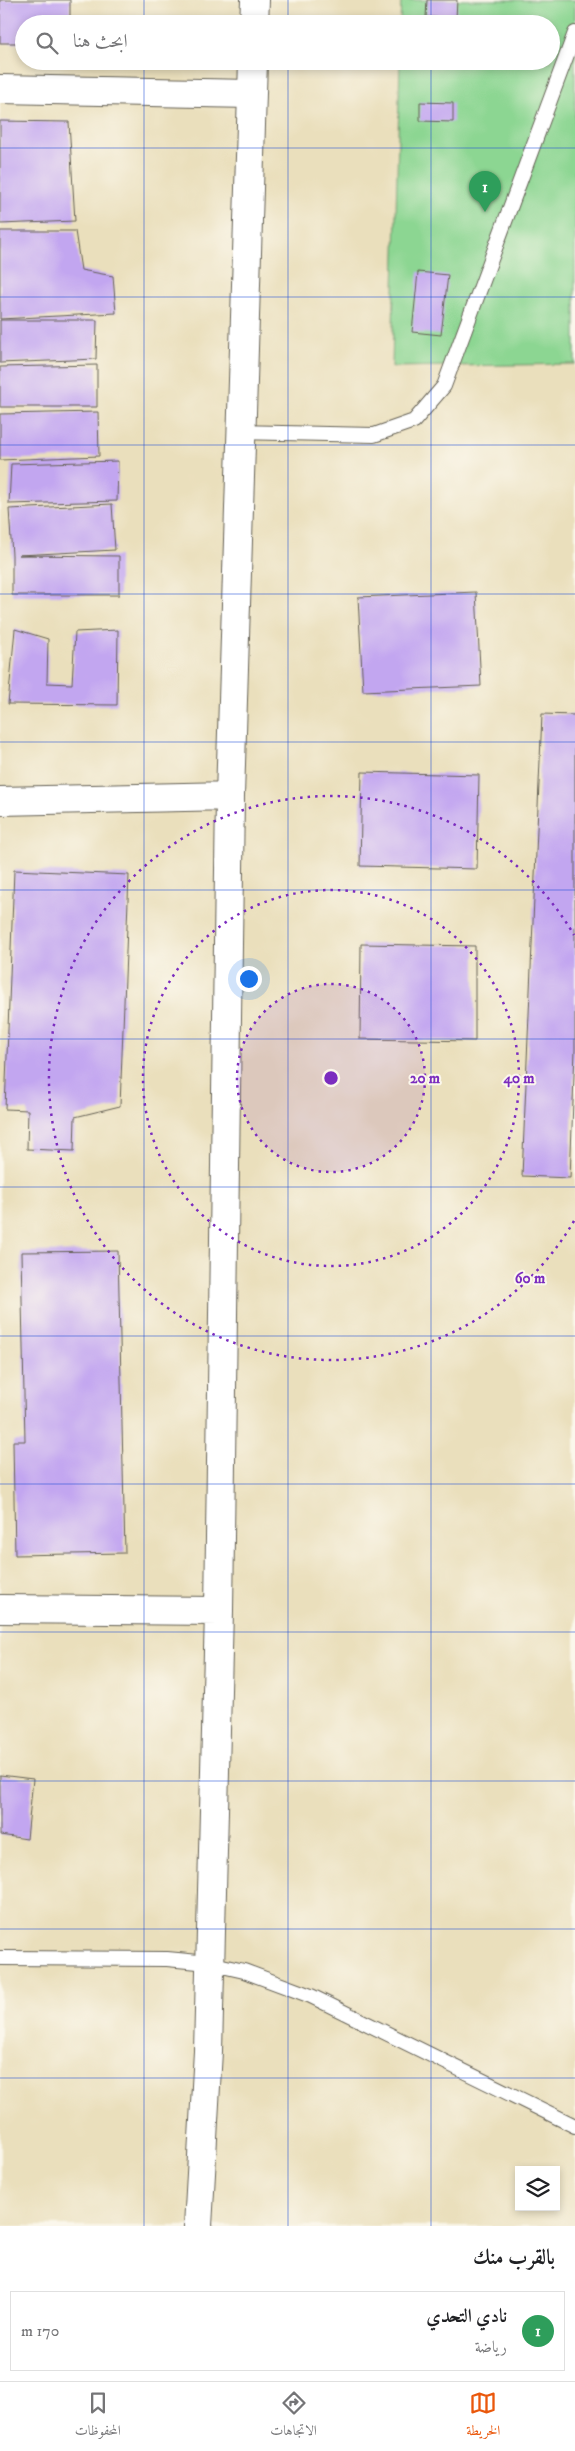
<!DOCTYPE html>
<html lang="ar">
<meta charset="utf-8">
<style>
body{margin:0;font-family:"IM FELL DW Pica",Amiri,serif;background:#f6f6f6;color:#202124;direction:rtl}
.controls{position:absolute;right:15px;bottom:15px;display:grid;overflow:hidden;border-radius:0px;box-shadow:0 2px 8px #0003}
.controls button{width:45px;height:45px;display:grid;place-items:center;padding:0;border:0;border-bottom:1px solid #e0e0e0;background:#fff;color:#202124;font:25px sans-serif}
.you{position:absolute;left:248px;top:978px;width:18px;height:18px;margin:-12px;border:4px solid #fff;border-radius:50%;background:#1a73e8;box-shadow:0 0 0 8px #1a73e833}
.badge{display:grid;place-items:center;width:32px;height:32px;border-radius:50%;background:#ea580c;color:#fff;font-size:16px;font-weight:700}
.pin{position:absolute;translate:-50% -41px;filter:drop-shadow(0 1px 2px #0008)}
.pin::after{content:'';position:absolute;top:26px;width:18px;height:15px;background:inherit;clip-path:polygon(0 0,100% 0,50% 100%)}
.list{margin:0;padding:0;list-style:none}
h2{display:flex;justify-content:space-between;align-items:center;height:65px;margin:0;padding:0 20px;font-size:21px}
h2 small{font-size:16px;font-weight:400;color:#757577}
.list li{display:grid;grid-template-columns:32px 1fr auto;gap:15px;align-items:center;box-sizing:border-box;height:80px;margin:0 10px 10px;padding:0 10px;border:1px solid #e0e0e0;border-radius:0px}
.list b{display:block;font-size:19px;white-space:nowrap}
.list p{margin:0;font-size:16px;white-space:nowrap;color:#757577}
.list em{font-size:16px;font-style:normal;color:#757577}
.icon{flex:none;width:28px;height:28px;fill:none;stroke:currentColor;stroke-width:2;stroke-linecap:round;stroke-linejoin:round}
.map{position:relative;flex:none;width:575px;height:2226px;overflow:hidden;direction:ltr}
.search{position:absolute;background:#fff;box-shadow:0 2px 8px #0003;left:15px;right:15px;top:15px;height:55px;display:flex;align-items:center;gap:12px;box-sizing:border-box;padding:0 18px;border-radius:28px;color:#757577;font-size:19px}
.sheet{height:155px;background:#fff}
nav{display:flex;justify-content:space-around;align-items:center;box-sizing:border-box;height:70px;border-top:1px solid #e0e0e0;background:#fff;font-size:14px;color:#757577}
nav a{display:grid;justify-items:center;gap:2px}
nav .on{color:#ea580c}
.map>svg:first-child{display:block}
</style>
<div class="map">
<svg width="575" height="2226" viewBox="0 0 575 2226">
<rect width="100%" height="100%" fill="#fbf7ec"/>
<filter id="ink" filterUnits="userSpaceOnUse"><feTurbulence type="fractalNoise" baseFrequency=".02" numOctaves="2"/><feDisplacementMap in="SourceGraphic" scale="10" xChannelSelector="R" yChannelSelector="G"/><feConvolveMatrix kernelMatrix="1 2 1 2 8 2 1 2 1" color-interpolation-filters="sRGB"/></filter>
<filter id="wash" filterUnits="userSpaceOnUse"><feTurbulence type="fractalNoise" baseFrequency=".0096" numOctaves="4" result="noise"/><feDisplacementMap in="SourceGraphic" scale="20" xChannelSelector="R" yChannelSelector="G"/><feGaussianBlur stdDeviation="1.12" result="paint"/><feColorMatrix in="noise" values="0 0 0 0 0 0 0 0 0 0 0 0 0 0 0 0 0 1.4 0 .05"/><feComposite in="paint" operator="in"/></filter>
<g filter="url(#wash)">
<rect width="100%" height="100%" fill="#eadfbc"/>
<path fill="#8cd692" stroke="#547957" d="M 401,0 L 575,0 L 575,364 L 392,367 L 400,61 L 551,61 L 551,24 L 400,24 Z"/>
<g id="blocks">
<path fill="#c2a6f0" d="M 0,0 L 70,0 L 70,24 L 24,24 L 24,43 L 0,43 Z
M 427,0 L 457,0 L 456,18 L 426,17 Z
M 420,102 L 453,103 L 453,122 L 420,121 Z
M 0,121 L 69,122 L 75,221 L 0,224 Z
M 0,231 L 75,231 L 81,270 L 113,276 L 116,313 L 0,319 Z
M 418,272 L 448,275 L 441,335 L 412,332 Z
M 0,320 L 97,320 L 96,359 L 0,363 Z
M 97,365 L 97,407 L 0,407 L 0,367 Z
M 98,412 L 99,456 L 0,460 L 0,414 Z
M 118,461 L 117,501 L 9,504 L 11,464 Z
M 112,504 L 115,550 L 19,555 L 119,556 L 119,595 L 12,595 L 12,555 L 9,509 Z
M 476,592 L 481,686 L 363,691 L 358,597 Z
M 15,629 L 48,639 L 47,683 L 72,684 L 75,632 L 118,630 L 117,705 L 8,704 Z
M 542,714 L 575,715 L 575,1050 L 570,1178 L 522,1176 Z
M 362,772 L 479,775 L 477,869 L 360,866 Z
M 14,870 L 129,875 L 120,1106 L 75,1117 L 74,1151 L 27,1149 L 28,1110 L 5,1109 Z
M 361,944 L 475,946 L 475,1041 L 360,1039 Z
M 118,1251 L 125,1553 L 15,1555 L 13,1441 L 25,1441 L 21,1252 Z
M 0,1775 L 33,1779 L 27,1839 L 0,1835 Z"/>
</g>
</g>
<g filter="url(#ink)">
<use href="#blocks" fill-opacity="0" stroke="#646054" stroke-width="1"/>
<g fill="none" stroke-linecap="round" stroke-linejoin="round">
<g stroke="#646054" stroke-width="16">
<path id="lane" d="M 240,432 L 374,435 L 414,421 L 444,386 L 575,33
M 0,1958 L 167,1959 L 209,1963 L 244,1971 L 311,1996 L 575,2126"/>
</g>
<g stroke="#646054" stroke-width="30">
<path id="street" d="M 254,24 L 255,0
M 0,89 L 251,94
M 0,801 L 230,796
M 0,1609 L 219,1611
M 198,2226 L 208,2051 L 219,1611 L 230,796 L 253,61"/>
</g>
<use href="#lane" stroke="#fff" stroke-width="14"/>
<use href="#street" stroke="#fff" stroke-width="28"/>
</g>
</g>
<path fill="none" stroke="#1d4ed8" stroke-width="1" stroke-opacity="0.55" d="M 144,0 L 144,24M 288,0 L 288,24M 431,0 L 431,24M 144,61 L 144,2226M 288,61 L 288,2226M 431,61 L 431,2226M 0,148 L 575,148M 0,297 L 575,297M 0,445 L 575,445M 0,594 L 575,594M 0,742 L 575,742M 0,890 L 575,890M 0,1039 L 575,1039M 0,1187 L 575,1187M 0,1336 L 575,1336M 0,1484 L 575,1484M 0,1632 L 575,1632M 0,1781 L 575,1781M 0,1929 L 575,1929M 0,2078 L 575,2078"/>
<circle cx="331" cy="1078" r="94" fill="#7b2cbf" fill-opacity=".12"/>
<g fill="none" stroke="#7b2cbf" stroke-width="2.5" stroke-dasharray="2.5 5">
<circle cx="331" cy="1078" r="94"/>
<circle cx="331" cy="1078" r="188"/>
<path d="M574 1221A282 282 0 1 1 574 935"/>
</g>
<circle cx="331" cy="1078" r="8" fill="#7b2cbf" stroke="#fbf7ec" stroke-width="2.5"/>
<g font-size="15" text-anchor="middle" font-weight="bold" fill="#7b2cbf" stroke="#fbf7ec" stroke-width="4" stroke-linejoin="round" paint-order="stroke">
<text x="425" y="1083">20 m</text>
<text x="519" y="1083">40 m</text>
<text x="530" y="1283">60 m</text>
</g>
</svg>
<div class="controls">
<button><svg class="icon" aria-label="layers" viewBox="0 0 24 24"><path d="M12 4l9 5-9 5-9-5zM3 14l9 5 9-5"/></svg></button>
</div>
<div class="you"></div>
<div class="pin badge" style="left:485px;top:212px;background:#2e9e5b">1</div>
<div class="search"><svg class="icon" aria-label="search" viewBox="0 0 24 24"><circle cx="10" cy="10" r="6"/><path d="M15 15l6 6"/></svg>ابحث هنا</div>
</div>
<section class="sheet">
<h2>بالقرب منك<small></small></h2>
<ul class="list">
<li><span class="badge" style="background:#2e9e5b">1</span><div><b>نادي التحدي</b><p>رياضة</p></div><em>170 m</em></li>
</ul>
</section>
<nav>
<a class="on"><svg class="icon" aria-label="map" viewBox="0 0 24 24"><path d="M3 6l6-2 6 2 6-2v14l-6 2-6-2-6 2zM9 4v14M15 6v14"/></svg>الخريطة</a>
<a><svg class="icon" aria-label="directions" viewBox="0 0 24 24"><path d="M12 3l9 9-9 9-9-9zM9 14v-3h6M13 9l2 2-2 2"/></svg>الاتجاهات</a>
<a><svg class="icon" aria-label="saved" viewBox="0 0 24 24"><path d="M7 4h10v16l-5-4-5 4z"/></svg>المحفوظات</a>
</nav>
